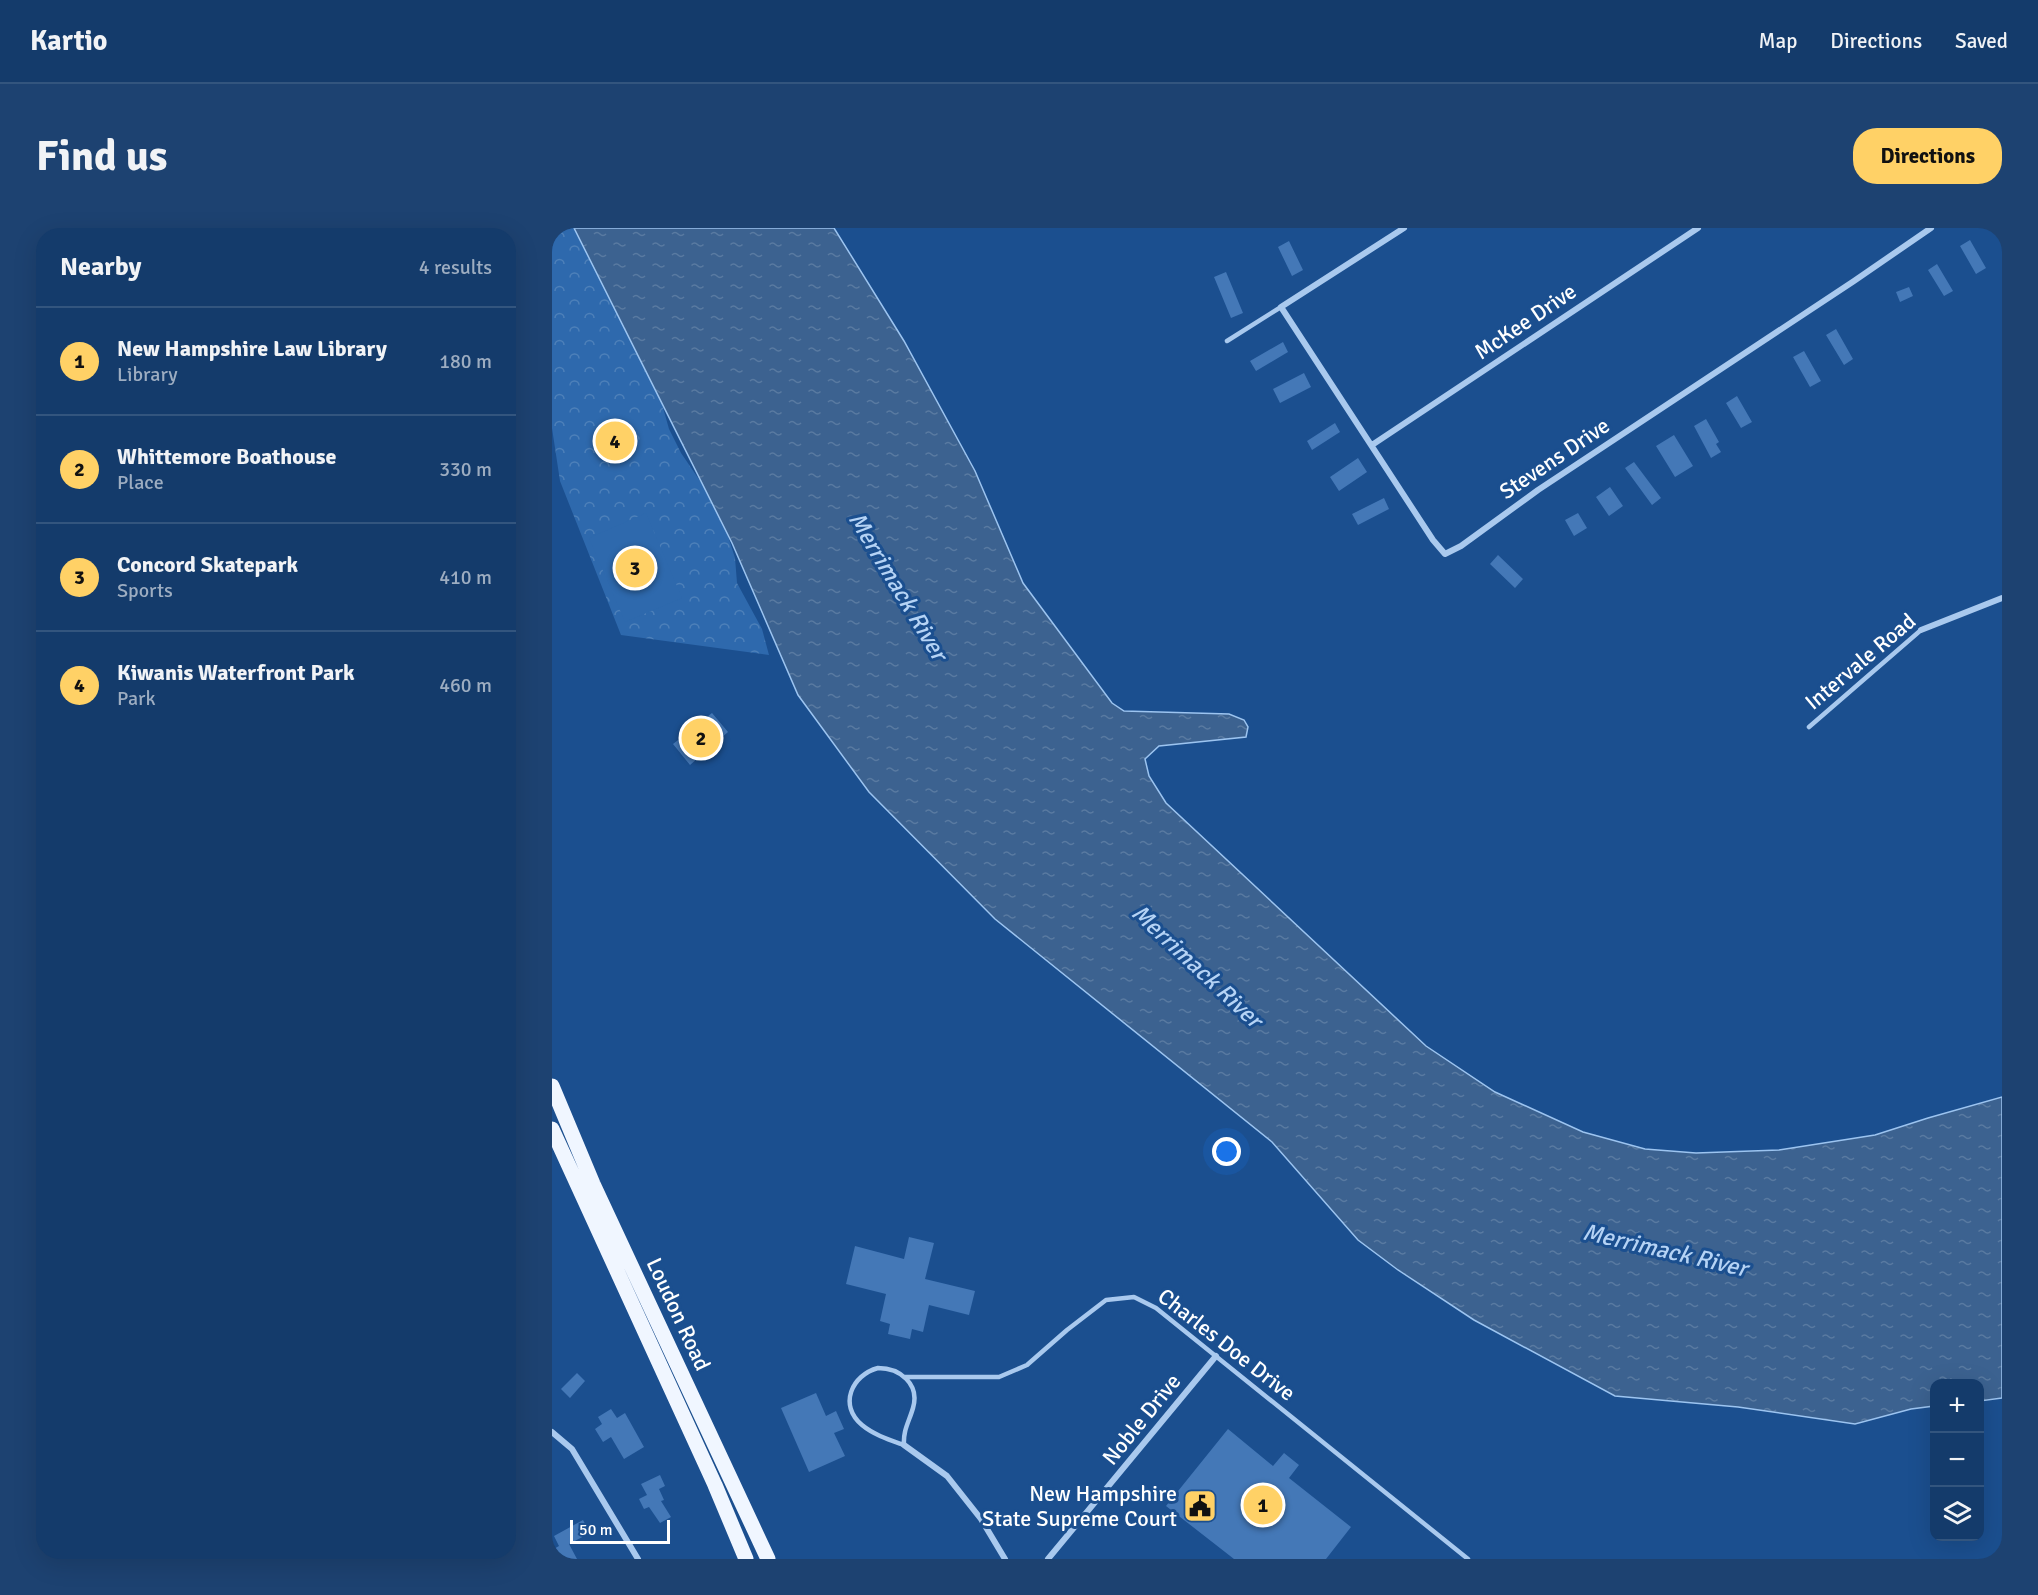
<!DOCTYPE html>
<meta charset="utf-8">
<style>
body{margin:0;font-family:Signika,sans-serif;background:#1d4271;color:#f1f3f6}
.controls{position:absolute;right:18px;bottom:18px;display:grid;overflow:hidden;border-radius:12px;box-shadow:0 6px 24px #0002}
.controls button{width:54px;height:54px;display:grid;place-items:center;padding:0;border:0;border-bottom:2px solid #33557e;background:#143b6b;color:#f1f3f6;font:30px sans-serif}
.scale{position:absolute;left:18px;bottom:15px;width:100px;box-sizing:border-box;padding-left:6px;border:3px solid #fff;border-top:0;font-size:16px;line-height:21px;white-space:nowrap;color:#fff;-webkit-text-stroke:4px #1b4f8f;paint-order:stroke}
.you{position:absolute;left:675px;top:924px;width:21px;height:21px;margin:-15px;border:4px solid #fff;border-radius:50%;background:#1a73e8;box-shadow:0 0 0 9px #1a73e833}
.badge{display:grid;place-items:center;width:39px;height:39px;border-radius:50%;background:#ffd166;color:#111;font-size:20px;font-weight:700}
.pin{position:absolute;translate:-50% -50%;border:3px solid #fff;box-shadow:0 2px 6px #0006}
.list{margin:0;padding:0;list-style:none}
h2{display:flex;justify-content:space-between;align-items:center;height:78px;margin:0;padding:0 24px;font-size:26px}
h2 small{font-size:20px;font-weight:400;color:#9dadc1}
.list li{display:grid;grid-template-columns:39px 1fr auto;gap:18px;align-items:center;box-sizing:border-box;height:108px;padding:0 24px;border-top:2px solid #33557e}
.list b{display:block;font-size:22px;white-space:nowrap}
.list p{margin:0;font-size:20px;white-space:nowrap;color:#9dadc1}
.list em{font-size:20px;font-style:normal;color:#9dadc1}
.icon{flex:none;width:33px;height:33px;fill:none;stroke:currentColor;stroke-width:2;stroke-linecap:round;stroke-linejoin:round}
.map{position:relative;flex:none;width:1450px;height:1331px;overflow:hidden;border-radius:24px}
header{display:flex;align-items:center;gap:36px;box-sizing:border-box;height:84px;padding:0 30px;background:#143b6b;border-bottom:2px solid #33557e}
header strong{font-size:28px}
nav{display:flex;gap:33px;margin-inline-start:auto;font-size:21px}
.intro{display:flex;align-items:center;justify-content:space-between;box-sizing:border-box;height:144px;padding:0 36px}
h1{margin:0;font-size:42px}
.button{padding:15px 27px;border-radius:24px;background:#ffd166;color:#111;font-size:21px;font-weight:700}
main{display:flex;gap:36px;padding:0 36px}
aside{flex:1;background:#143b6b;border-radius:24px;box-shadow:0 6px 24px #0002}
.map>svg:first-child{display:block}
</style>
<header>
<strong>Kartio</strong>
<nav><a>Map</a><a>Directions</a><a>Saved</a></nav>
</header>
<div class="intro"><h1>Find us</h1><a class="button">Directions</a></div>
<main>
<aside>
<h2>Nearby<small>4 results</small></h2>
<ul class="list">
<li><span class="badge">1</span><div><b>New Hampshire Law Library</b><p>Library</p></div><em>180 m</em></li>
<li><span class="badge">2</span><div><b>Whittemore Boathouse</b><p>Place</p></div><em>330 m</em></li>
<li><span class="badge">3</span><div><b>Concord Skatepark</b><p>Sports</p></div><em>410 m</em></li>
<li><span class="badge">4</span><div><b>Kiwanis Waterfront Park</b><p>Park</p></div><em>460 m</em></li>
</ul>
</aside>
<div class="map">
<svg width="1450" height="1331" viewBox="0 0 1450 1331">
<defs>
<pattern id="forest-crowns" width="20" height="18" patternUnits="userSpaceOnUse" patternTransform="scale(1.5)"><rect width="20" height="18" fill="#2e69ad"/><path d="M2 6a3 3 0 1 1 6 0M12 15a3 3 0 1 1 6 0" fill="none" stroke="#4d80b9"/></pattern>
<pattern id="water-ripples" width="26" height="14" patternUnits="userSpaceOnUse" patternTransform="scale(1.5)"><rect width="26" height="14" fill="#3c6290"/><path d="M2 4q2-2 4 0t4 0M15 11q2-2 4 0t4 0" fill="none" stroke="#597aa1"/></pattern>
</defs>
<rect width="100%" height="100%" fill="#1b4f8f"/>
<path fill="url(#forest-crowns)" d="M 0,0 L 29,0 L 106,162 L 117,201 L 129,225 L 159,269 L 174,302 L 183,330 L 185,355 L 210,401 L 217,427 L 69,407 L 8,253 L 0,200 Z"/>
<path fill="#2e69ad" d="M 94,285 L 130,370 L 73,394 L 37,310 Z"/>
<path fill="url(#water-ripples)" stroke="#9cc4f0" stroke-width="1.5" d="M 22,0 L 282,0 L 352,113 L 423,243 L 471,355 L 560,475 L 572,483 L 677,486 L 692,492 L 696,499 L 694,509 L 607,518 L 593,531 L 597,548 L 614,575 L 874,818 L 943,864 L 1031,904 L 1093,921 L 1144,925 L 1227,922 L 1323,907 L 1376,890 L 1450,869 L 1450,1170 L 1428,1173 L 1428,1156 L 1382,1156 L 1382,1178 L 1359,1181 L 1303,1196 L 1186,1179 L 1063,1168 L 922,1092 L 846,1042 L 806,1012 L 720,914 L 443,691 L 317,564 L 246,467 L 180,315 Z"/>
<path fill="#4478b7" d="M 1418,12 L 1434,40 L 1424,46 L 1408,18 Z
M 737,13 L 751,42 L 740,48 L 726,19 Z
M 1385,36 L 1401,63 L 1392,68 L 1376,42 Z
M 674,44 L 691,85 L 679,90 L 662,49 Z
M 1357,59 L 1361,68 L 1348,74 L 1344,64 Z
M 1284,101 L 1301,131 L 1292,137 L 1274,107 Z
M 731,114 L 736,124 L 704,143 L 698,133 Z
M 1252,123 L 1269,153 L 1258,159 L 1241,129 Z
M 752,145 L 759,159 L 728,175 L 721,161 Z
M 1185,168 L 1200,194 L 1189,200 L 1174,175 Z
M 1154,191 L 1167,214 L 1164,216 L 1169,224 L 1159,230 L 1142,198 Z
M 783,195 L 788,204 L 760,222 L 755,213 Z
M 1122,207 L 1141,238 L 1123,249 L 1104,218 Z
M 806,230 L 815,244 L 787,263 L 778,249 Z
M 1082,234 L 1109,270 L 1100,277 L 1073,240 Z
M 1058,259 L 1071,278 L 1057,288 L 1044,269 Z
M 832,270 L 837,281 L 806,297 L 800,286 Z
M 1026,285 L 1035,300 L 1022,308 L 1013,292 Z
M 946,327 L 971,351 L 963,360 L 938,336 Z
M 160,485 L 176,504 L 138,537 L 121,516 Z
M 357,1009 L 382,1015 L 373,1051 L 423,1063 L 417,1087 L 377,1077 L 371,1104 L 360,1101 L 358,1111 L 336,1106 L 338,1096 L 328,1093 L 334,1066 L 294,1056 L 303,1018 L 352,1031 Z
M 25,1145 L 33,1153 L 18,1170 L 9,1161 Z
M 264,1165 L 274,1188 L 284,1183 L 292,1201 L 282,1205 L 293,1228 L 257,1244 L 229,1180 Z
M 59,1181 L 65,1190 L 73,1185 L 92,1219 L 72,1231 L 59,1209 L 51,1214 L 43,1201 L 50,1196 L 46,1189 Z
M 676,1201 L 721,1238 L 732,1225 L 747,1237 L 737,1250 L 799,1299 L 774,1331 L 682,1331 L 614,1278 Z
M 108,1247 L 113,1258 L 107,1261 L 112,1272 L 109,1273 L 119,1289 L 108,1295 L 97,1279 L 92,1281 L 87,1271 L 95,1267 L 89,1256 Z
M 31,1292 L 38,1305 L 17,1316 L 25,1331 L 3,1331 L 0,1322 L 7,1318 L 2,1308 Z"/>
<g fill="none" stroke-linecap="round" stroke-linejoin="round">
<path stroke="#a9c9ee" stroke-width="4.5" d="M 675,113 L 729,79
M 1257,499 L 1369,402
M 326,1140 C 348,1140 368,1156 361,1180 C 357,1194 351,1202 352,1217 C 338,1212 322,1207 310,1197 C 286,1177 300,1147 326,1140 Z
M 353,1149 L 447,1149 L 475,1137 L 515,1102 L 554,1072 L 582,1069 L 604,1080 L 916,1331"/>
<path stroke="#a9c9ee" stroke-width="6" d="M 852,0 L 729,79 L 881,312 L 893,326 L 909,318 L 986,262 L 1302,53 L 1379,0
M 820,217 L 1146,0
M 1369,402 L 1450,370
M 0,1204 L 20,1221 L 86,1331
M 352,1217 L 395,1248 L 429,1291 L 453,1331
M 496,1331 L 664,1128"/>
<path stroke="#f0f6ff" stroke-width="15" d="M 0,858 L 41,956 L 216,1331
M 0,901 L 163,1257 L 194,1331"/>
</g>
<defs>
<g id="civic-square" transform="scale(1.725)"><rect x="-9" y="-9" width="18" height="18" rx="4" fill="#ffd166" stroke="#1b4f8f"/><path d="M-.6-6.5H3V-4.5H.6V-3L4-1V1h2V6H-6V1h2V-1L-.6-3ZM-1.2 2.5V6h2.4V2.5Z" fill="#111"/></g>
</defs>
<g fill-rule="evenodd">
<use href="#civic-square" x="648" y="1278"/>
</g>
<g text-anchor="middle" stroke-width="6" stroke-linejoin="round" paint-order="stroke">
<g font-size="22" fill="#fff" stroke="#1b4f8f">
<text transform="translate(973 93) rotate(-34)" y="8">McKee Drive</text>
<text transform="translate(1002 230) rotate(-34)" y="8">Stevens Drive</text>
<text transform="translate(1308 433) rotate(-40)" y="8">Intervale Road</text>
<text transform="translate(127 1086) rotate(65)" y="8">Loudon Road</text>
<text transform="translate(675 1116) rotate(38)" y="8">Charles Doe Drive</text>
<text transform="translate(589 1191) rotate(-51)" y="8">Noble Drive</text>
</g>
<g font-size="22" fill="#fff" stroke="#1b4f8f" text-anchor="end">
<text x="625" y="1273">New Hampshire<tspan x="625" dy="25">State Supreme Court</tspan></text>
</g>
<g font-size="24" font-style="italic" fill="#b5d3f5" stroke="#1b4f8f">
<text transform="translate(346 358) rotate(59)" y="8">Merrimack River</text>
<text transform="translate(645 738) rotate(43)" y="8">Merrimack River</text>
<text transform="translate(1113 1022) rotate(13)" y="8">Merrimack River</text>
</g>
</g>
</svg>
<div class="controls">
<button>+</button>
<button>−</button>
<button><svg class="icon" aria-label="layers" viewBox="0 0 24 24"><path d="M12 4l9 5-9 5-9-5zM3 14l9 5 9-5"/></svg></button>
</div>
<div class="scale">50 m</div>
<div class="you"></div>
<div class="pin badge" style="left:711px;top:1277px">1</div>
<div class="pin badge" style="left:149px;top:510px">2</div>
<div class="pin badge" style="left:83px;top:340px">3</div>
<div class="pin badge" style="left:63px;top:213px">4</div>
</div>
</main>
